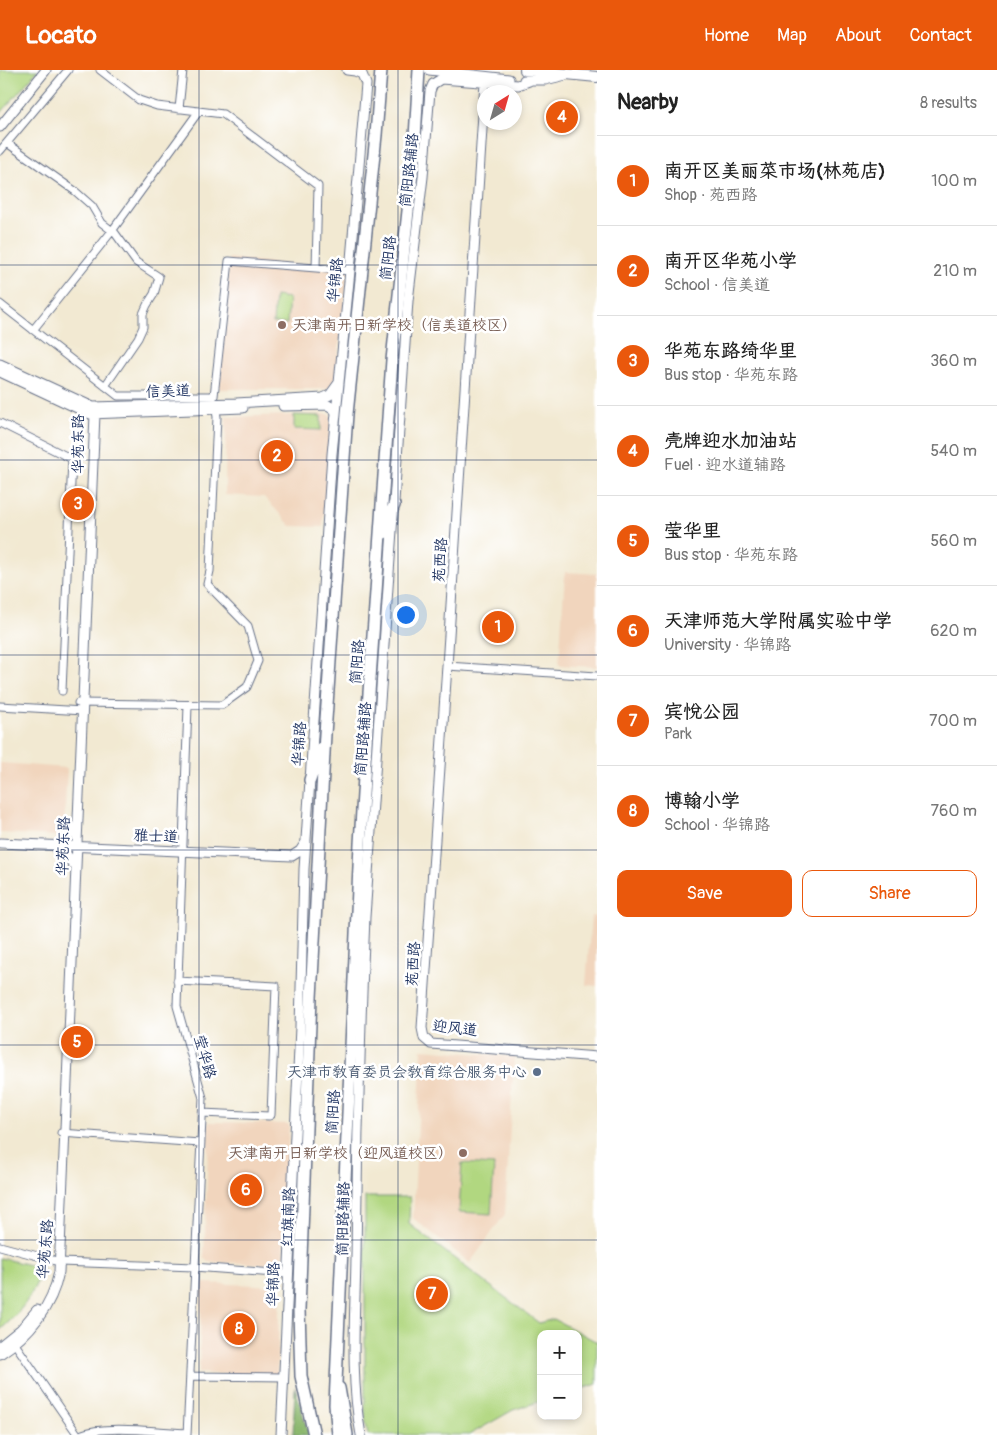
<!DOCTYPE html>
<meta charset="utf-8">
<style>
body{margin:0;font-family:Pangolin,"LXGW WenKai TC",sans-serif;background:#f2f2f2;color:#222}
.controls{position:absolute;right:15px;bottom:15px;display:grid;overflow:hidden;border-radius:10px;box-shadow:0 2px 8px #0003}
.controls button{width:45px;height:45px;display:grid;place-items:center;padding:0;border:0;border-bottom:1px solid #e0e0e0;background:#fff;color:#222;font:25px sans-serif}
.compass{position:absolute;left:477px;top:15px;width:45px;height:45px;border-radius:50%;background:#fff;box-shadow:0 2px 8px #0003;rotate:37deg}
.you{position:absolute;left:405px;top:544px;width:18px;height:18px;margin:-12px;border:4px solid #fff;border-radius:50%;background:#1a73e8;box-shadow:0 0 0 8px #1a73e833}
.badge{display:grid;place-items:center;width:32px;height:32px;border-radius:50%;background:#ea580c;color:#fff;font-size:16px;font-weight:700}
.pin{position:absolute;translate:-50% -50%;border:2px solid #fff;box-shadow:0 1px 5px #0006}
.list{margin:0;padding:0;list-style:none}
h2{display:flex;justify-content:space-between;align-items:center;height:65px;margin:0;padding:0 20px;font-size:21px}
h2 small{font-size:16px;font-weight:400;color:#767676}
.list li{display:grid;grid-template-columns:32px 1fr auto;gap:15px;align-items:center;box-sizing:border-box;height:90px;padding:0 20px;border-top:1px solid #e0e0e0}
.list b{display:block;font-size:19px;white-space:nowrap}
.list p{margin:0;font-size:16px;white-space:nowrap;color:#767676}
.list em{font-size:16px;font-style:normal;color:#767676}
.actions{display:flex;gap:10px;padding:15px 20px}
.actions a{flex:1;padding:11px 0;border:1px solid #ea580c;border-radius:10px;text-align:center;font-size:18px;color:#ea580c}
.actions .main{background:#ea580c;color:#fff}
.map{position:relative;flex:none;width:597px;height:1365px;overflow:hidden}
header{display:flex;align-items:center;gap:30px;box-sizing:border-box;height:70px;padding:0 25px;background:#ea580c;color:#fff}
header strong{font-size:24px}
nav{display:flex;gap:28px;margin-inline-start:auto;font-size:18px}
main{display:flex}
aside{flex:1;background:#fff}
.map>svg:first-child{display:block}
</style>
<header>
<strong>Locato</strong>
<nav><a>Home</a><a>Map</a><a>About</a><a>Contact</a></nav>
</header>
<main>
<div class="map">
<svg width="597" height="1365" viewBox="0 0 597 1365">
<rect width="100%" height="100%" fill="#fff"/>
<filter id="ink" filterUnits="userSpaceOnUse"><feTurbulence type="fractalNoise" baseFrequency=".02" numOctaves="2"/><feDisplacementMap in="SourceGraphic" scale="10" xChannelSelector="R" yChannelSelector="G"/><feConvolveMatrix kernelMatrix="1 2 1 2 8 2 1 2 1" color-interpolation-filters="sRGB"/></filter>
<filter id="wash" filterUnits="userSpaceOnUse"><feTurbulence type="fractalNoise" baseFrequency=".0096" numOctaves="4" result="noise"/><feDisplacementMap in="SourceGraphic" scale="20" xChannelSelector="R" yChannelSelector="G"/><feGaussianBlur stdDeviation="1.12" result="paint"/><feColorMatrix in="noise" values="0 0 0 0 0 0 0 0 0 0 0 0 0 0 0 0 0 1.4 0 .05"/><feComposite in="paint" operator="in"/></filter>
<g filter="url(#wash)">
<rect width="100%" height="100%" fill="#f2e9d2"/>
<path fill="#f1d5bd" d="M 229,188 L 348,201 L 335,310 L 331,317 L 327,319 L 219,319 Z
M 328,344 L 331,347 L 323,457 L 291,456 L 264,427 L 225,425 L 226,347 Z
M 565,502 L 597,504 L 597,597 L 559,595 Z
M 0,693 L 67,698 L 64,759 L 59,766 L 0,763 Z
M 591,846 L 597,847 L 597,916 L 586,915 Z
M 422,979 L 514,987 L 505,1144 L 470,1193 L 413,1148 Z
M 209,1052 L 289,1054 L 283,1189 L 279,1194 L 208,1192 L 204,1187 Z
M 202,1213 L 280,1216 L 277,1306 L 199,1303 Z"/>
<path fill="#b1d780" stroke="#66836f" d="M 0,0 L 38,0 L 0,44 Z
M 275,226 L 289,228 L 287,254 L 273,253 Z
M 294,345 L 321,346 L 321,360 L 294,359 Z
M 462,1093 L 494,1095 L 491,1144 L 459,1142 Z
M 365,1127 L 410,1127 L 409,1154 L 539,1253 L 554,1249 L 597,1272 L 597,1314 L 578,1320 L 578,1264 L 541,1264 L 541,1331 L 513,1340 L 469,1365 L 368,1365 L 365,1348 Z
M 0,1188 L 43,1198 C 32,1226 23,1240 0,1260 Z"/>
<path fill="#8cb86e" stroke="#547466" d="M 295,1317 L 309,1365 L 293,1365 Z"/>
</g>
<g filter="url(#ink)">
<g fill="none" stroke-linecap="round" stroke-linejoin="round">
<g stroke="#667087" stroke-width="9">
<path id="minor" d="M 179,39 L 183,0
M 7,73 L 75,121 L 92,136 L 102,153 L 115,163 L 136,192 L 159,207 L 154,224 L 147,235 L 143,244 L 143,257 L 138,268 L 105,316
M 0,81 L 68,0
M 316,198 L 350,201
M 0,234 L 118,326 L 214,326 L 229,191 L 316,198 L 318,116 L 223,44 L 157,36 L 139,30 L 100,0
M 33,260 L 112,161 L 199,41
M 0,353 L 72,389 L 62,621
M 447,596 L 597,606
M 78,633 L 222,635 L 247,617 L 258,591 L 248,556 L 207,514 L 210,501 L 217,347 L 216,340
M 0,636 L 83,641
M 177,911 L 276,916 L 271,1045 L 269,1046 L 202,1043
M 61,1063 L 200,1073
M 0,1176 L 60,1192 L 194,1197 L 287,1204
M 13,1271 L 78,1365
M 190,1306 L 284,1307
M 80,1365 C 104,1354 159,1362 187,1363
M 187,1365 L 203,1028 L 177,936 L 188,636"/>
</g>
<g stroke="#667087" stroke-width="11">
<path id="tertiary" d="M 429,0 L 509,9
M 524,10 L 545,10 L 566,5
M 0,57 L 46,0
M 0,294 L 93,337 L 236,333 L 323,328 L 330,325 L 338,314
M 0,302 L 90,344 L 243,338
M 283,336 L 328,335 L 335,340 L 336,344
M 0,773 L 292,786 L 300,781 L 306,772
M 58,775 L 67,769 L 73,758
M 57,779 L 67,785 L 72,793
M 424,968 L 422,958 L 447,596 L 485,13
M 424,968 L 431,974 L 597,987
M 0,1276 L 21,1259 L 37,1240
M 0,1284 C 29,1265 52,1237 59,1202 L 95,344 L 93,337
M 281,1365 L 300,957 L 304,799 L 332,384 L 350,201 L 366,14 L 362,4 L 355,1 L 347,0
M 361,1365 C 350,1307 355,1246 356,1188 C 357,1074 360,961 365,847 L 408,231 L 423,107 L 430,21 L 433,14 L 441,9 L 518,15 L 529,11"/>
</g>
<g stroke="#667087" stroke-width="12">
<path id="secondary" d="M 525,0 L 597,7"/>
</g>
<g stroke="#667087" stroke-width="14">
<path id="primary" d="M 339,1318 L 347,1365"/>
</g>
<g stroke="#667087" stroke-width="14">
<path id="trunk" d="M 384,463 L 394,435
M 310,710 L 321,678
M 314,1365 L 301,1306 L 299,1240 L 311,928 L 325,664 L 347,344 L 376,65 L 381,0
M 338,1365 L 335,1335 L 360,774 L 369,623 L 392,290 L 414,85 L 419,0"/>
</g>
<use href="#minor" stroke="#fff" stroke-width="7"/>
<use href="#tertiary" stroke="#fff" stroke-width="9"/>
<use href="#secondary" stroke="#fff" stroke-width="10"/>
<use href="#primary" stroke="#fff" stroke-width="11"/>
<use href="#trunk" stroke="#fff" stroke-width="11"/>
</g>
</g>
<path fill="none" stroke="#1b2f5e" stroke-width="1" stroke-opacity="0.55" d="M 199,0 L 199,1365M 398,0 L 398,1365M 0,195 L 597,195M 0,390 L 597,390M 0,585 L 597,585M 0,780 L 597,780M 0,975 L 597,975M 0,1170 L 597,1170"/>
<g fill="#8d6e63" stroke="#fff" stroke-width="2">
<circle cx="282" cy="255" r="5"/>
<circle cx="463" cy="1083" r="5"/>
</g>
<circle fill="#5c6f8a" stroke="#fff" stroke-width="2" cx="537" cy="1002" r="5"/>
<g text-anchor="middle" stroke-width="5" stroke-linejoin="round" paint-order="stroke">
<g font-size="15" fill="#1b2f5e" stroke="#fff">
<text transform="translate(409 100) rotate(-84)" y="5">简阳路辅路</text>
<text transform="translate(388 188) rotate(-84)" y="5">简阳路</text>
<text transform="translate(335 210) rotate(-84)" y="5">华锦路</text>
<text transform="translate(168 321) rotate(-2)" y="5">信美道</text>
<text transform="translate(78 374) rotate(-90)" y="5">华苑东路</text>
<text transform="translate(440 490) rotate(-86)" y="5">苑西路</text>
<text transform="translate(357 592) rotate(-86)" y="5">简阳路</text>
<text transform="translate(363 669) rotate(-86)" y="5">简阳路辅路</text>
<text transform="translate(299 674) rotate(-86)" y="5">华锦路</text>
<text transform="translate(156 766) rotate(2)" y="5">雅士道</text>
<text transform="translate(63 776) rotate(-88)" y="5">华苑东路</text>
<text transform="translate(413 894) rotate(-86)" y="5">苑西路</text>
<text transform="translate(455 958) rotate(6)" y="5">迎风道</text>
<text transform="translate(205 987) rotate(74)" y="5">莹华路</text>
<text transform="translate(333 1042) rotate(-87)" y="5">简阳路</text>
<text transform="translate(288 1147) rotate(-88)" y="5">红旗南路</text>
<text transform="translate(343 1149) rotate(-89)" y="5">简阳路辅路</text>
<text transform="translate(45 1179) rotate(-85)" y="5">华苑东路</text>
<text transform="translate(273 1214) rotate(-88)" y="5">华锦路</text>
</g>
<g font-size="15" fill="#785e54" stroke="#fff" text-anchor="start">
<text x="292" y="260">天津南开日新学校（信美道校区）</text>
<text x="453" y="1088" text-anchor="end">天津南开日新学校（迎风道校区）</text>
</g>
<g font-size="15" fill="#4e5e75" stroke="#fff" text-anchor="end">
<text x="527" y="1007">天津市教育委员会教育综合服务中心</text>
</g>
</g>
</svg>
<div class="controls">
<button>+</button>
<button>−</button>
</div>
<svg class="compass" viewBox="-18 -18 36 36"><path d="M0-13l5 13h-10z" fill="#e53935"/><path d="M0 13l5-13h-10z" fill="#767676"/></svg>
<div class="you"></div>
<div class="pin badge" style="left:498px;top:557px">1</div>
<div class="pin badge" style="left:277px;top:386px">2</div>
<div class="pin badge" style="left:78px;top:434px">3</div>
<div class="pin badge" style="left:562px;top:47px">4</div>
<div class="pin badge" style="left:77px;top:972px">5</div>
<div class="pin badge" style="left:246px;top:1120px">6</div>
<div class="pin badge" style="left:432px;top:1224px">7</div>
<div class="pin badge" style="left:239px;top:1259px">8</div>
</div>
<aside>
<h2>Nearby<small>8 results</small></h2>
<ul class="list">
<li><span class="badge">1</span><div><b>南开区美丽菜市场(林苑店)</b><p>Shop · 苑西路</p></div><em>100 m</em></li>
<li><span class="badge">2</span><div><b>南开区华苑小学</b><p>School · 信美道</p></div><em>210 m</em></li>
<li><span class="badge">3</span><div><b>华苑东路绮华里</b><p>Bus stop · 华苑东路</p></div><em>360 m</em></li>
<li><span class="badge">4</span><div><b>壳牌迎水加油站</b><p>Fuel · 迎水道辅路</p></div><em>540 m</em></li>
<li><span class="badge">5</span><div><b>莹华里</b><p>Bus stop · 华苑东路</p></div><em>560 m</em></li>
<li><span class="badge">6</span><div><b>天津师范大学附属实验中学</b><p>University · 华锦路</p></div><em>620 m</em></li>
<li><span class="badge">7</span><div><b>宾悦公园</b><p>Park</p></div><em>700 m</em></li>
<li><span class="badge">8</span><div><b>博翰小学</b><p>School · 华锦路</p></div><em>760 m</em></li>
</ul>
<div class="actions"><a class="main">Save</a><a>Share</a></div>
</aside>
</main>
